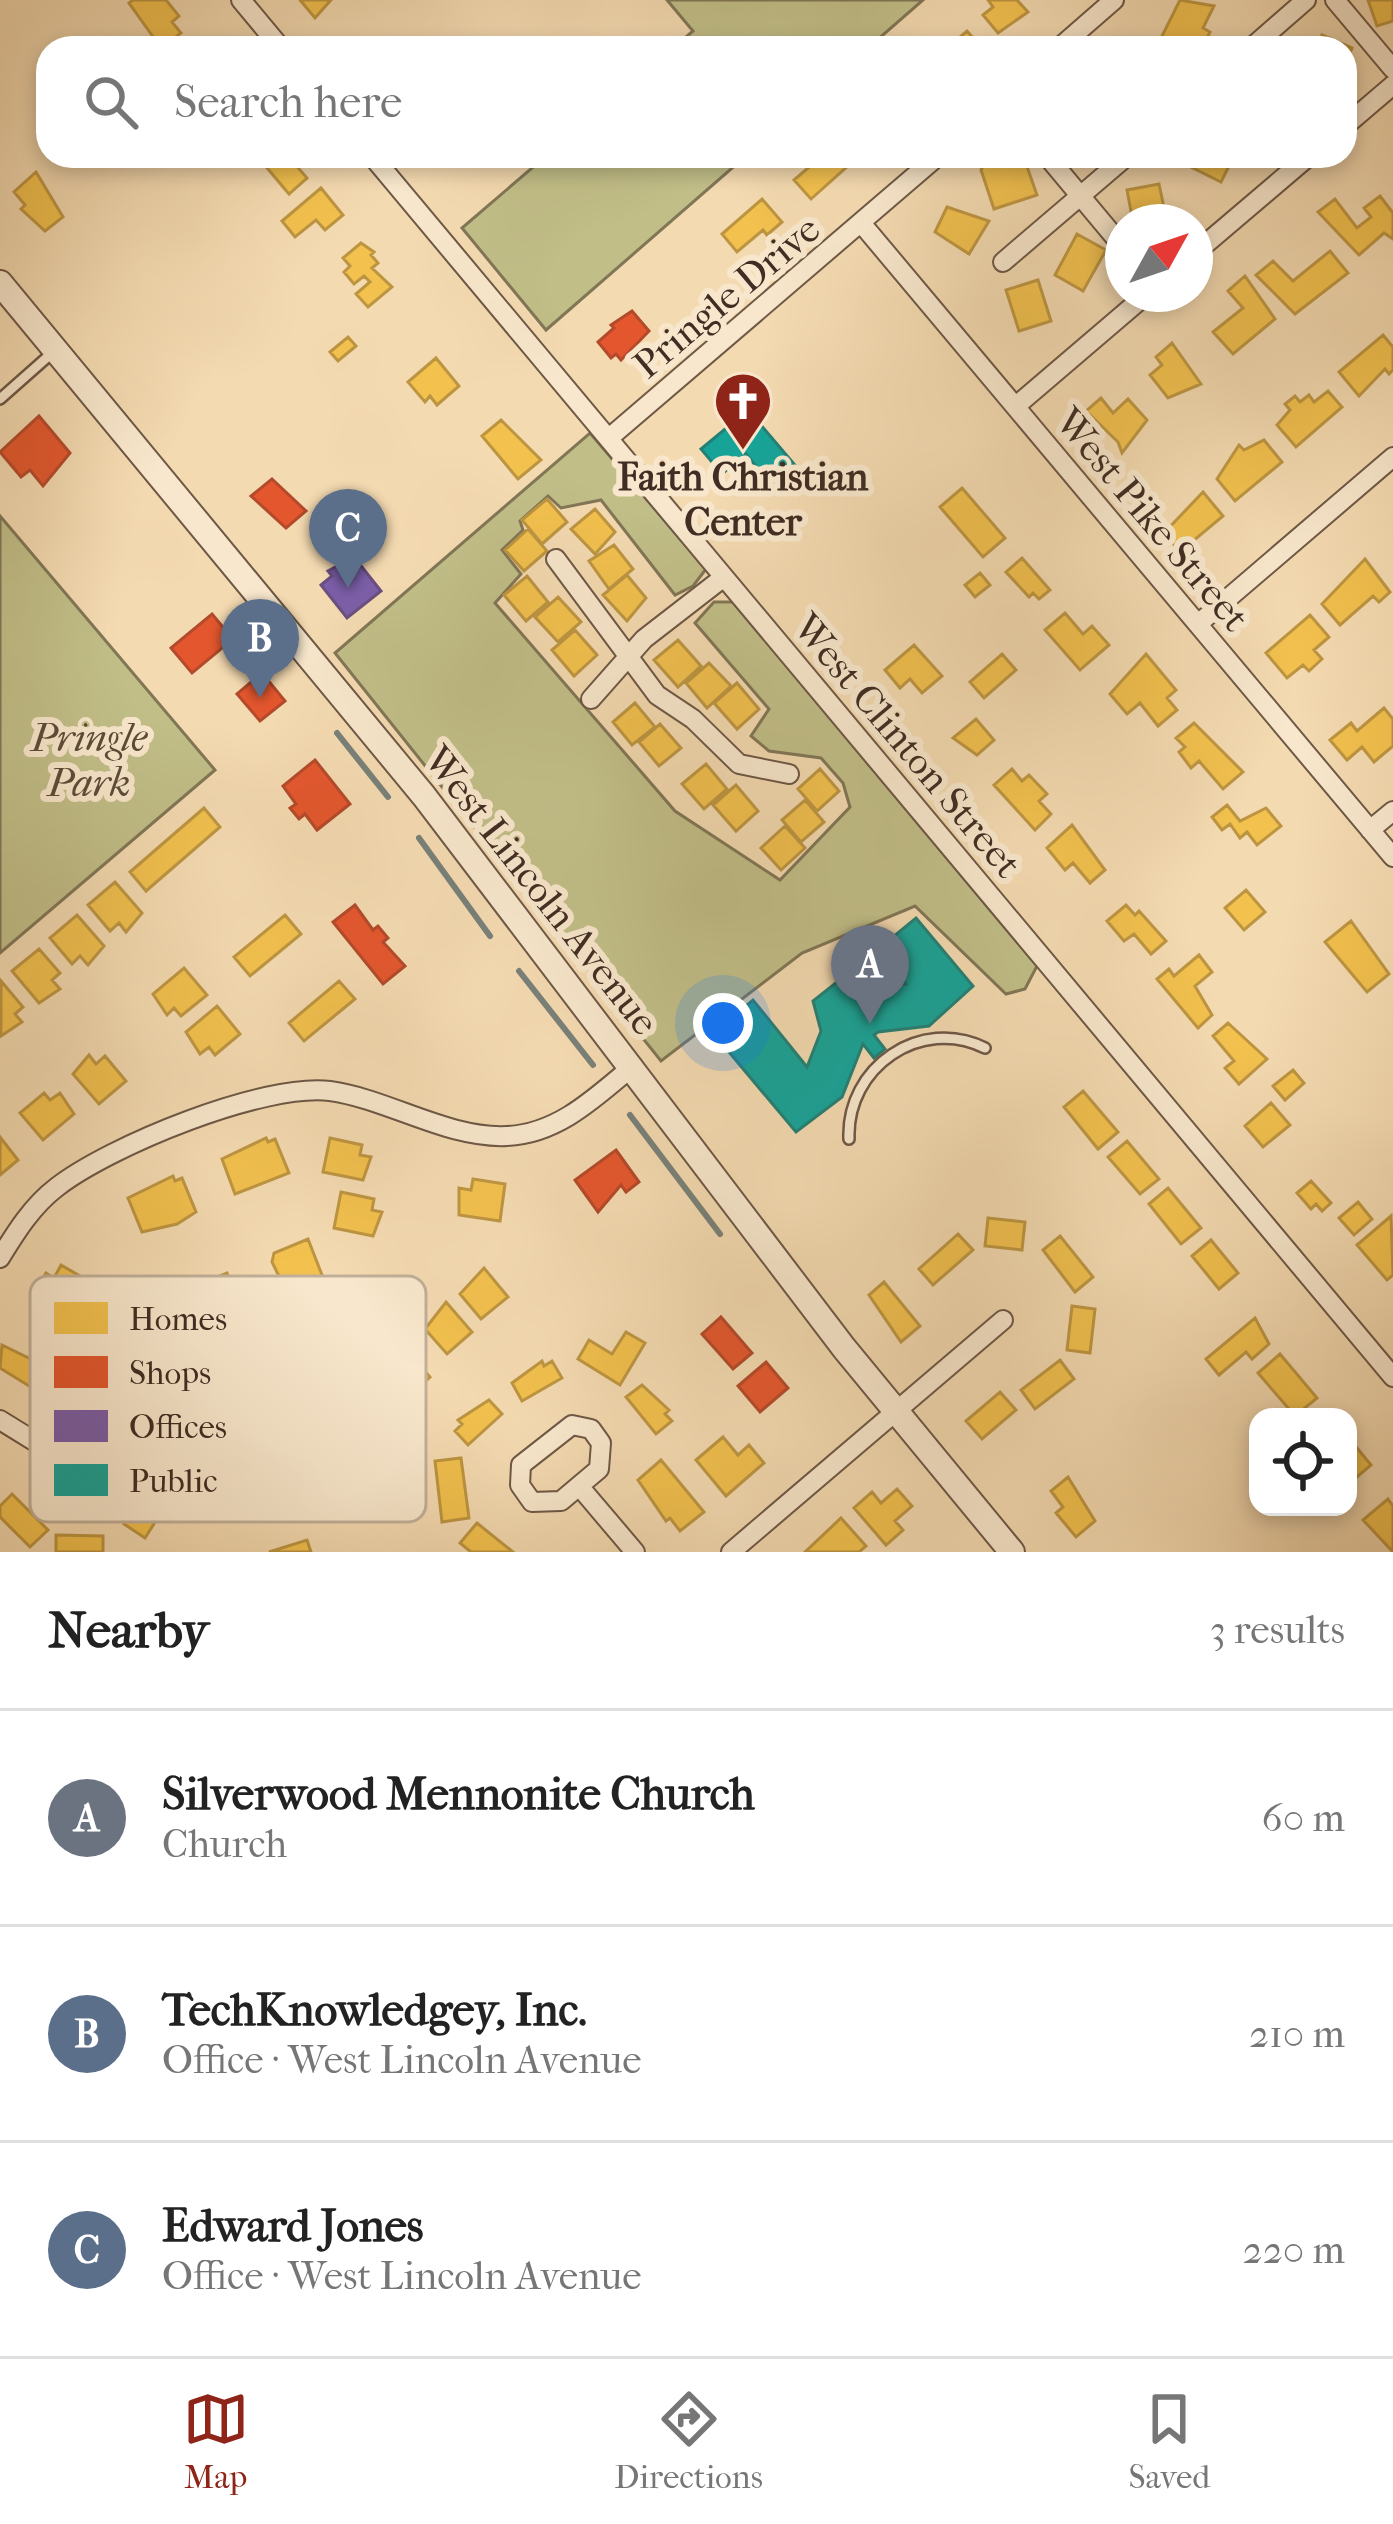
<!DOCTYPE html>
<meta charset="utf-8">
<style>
body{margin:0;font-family:"IM FELL French Canon",serif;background:#f2f2f2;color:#222}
.controls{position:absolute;right:36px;bottom:36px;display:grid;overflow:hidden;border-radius:24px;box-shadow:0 6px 18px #0003}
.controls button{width:108px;height:108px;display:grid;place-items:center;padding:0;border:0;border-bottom:3px solid #e0e0e0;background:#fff;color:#222;font:60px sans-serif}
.compass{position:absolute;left:1105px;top:204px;width:108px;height:108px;border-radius:50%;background:#fff;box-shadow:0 6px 18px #0003;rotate:50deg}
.you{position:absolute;left:723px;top:1023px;width:42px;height:42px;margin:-30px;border:9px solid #fff;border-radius:50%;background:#1a73e8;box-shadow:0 0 0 18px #1a73e833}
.badge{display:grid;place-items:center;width:78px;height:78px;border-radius:50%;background:#8f2418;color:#fff;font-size:39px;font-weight:700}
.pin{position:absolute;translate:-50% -99px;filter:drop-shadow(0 3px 6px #0008)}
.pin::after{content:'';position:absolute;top:63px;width:42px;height:36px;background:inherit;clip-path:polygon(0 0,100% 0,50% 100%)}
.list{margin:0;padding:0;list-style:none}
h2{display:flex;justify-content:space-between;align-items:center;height:156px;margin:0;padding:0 48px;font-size:51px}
h2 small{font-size:39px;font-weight:400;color:#767676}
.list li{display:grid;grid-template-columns:78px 1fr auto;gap:36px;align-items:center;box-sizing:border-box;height:216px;padding:0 48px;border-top:3px solid #e0e0e0}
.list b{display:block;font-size:45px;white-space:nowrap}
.list p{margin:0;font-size:39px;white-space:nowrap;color:#767676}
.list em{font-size:39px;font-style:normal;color:#767676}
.icon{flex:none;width:66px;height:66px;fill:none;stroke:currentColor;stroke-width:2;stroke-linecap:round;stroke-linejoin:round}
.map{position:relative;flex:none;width:1393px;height:1552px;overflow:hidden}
.search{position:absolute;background:#fff;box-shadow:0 6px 18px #0003;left:36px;right:36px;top:36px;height:132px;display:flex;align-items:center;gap:30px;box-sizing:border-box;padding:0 42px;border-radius:36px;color:#767676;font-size:45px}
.sheet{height:804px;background:#fff}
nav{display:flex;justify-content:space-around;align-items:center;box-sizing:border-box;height:168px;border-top:3px solid #e0e0e0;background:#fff;font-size:33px;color:#767676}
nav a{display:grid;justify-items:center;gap:6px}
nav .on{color:#8f2418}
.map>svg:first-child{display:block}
</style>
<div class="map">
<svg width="1393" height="1552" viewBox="0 0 1393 1552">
<rect width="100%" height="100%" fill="#f4dab1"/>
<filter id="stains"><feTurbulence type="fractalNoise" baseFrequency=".00167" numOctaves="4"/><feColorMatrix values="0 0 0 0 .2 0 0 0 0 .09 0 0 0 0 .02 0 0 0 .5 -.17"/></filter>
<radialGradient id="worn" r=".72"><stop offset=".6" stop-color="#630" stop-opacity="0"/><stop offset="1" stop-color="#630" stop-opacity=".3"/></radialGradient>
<path fill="#c1be88" stroke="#817656" stroke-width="3" d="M 667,0 L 923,0 L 868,48 L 673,48 L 693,31 Z
M 546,156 L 746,156 L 546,330 L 462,228 Z
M 590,433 L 706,569 L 693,586 L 675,595 L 601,500 L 561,508 L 548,496 L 520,521 L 523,530 L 502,550 L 521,574 L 495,603 L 675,811 L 780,880 L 850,807 L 843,783 L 821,758 L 769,751 L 751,736 L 769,709 L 695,623 L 714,602 L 733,602 L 1037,966 L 1025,989 L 1006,994 L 915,906 L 802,953 L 661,1061 L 335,653 Z
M 0,516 L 215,770 L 0,953 Z"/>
<path fill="#f2c14e" stroke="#bd9541" stroke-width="3" d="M 133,0 L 166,0 L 179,16 L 172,22 L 181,33 L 161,48 L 129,3 Z
M 300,0 L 331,0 L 315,18 Z
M 988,0 L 1017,0 L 1028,12 L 998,33 L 983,15 L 993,7 Z
M 1180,0 L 1214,6 L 1203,28 L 1210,32 L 1202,48 L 1181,40 L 1178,46 L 1161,38 Z
M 1368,0 L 1393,0 L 1393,21 L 1377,26 Z
M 967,31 L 982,48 L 947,48 Z
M 1322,35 L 1352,48 L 1345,64 L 1345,48 L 1317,48 Z
M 257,156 L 288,156 L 307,178 L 289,194 Z
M 822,156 L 843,156 L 850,164 L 811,199 L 794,180 Z
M 1196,156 L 1234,156 L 1221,182 L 1191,167 Z
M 1002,158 L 1004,164 L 1024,158 L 1037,195 L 994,209 L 981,170 L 985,163 Z
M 36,172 L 63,217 L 45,231 L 21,209 L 25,205 L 14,192 Z
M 1159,184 L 1167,222 L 1133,222 L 1127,190 Z
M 321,188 L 343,215 L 325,230 L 316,220 L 295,237 L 282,221 Z
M 1380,196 L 1393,213 L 1393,239 L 1384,233 L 1359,255 L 1318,212 L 1335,199 L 1357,228 L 1371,217 L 1364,208 Z
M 762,199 L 782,222 L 767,235 L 763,230 L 737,252 L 722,234 Z
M 947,207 L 989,221 L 969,254 L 935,232 Z
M 1077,234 L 1106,250 L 1083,291 L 1055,275 Z
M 361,243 L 374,252 L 371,255 L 378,263 L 372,268 L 392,287 L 368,307 L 356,294 L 370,282 L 364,276 L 354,284 L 344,272 L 350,266 L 343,258 Z
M 1330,251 L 1348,273 L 1295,314 L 1256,275 L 1273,261 L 1293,281 Z
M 1245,276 L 1275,319 L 1233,354 L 1213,332 L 1243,308 L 1228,291 Z
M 1038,280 L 1051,321 L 1019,331 L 1006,290 Z
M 1383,335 L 1393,347 L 1393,370 L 1389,374 L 1385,369 L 1359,396 L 1339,372 Z
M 348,337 L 356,346 L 338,361 L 330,352 Z
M 1172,343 L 1201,384 L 1168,398 L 1150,375 L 1162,365 L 1156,357 Z
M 436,358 L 459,386 L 437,405 L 430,396 L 425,402 L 408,382 Z
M 1328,391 L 1342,407 L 1296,447 L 1277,425 L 1290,410 L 1285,404 L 1295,396 L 1300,402 L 1309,395 L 1314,402 Z
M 1101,398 L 1113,413 L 1128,399 L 1147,420 L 1122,453 L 1118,442 L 1086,411 Z
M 501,420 L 541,460 L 518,479 L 482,436 Z
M 1264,440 L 1282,462 L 1235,501 L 1217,479 L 1239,445 L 1244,450 Z
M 962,488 L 1005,538 L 983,557 L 940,507 Z
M 1203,492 L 1223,516 L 1180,552 L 1164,533 Z
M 547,499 L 567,522 L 542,544 L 522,520 Z
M 595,509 L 615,532 L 595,554 L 571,529 Z
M 528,529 L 547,551 L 524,571 L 505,550 Z
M 614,545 L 633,569 L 609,589 L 589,561 Z
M 1022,558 L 1050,590 L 1039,599 L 1033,593 L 1029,597 L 1006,572 Z
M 1365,559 L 1390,592 L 1379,602 L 1373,596 L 1340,625 L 1322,604 Z
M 980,573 L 990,585 L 975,597 L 965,585 Z
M 627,575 L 646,598 L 627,621 L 603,595 Z
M 527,576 L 548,602 L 526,621 L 504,595 Z
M 558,597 L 581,622 L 558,642 L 535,617 Z
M 1065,613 L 1083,634 L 1092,626 L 1109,645 L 1080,670 L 1045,630 Z
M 1310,615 L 1329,637 L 1314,650 L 1322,659 L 1309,671 L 1303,665 L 1287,678 L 1266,653 Z
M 575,630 L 597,655 L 574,676 L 552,650 Z
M 678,640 L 701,666 L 678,687 L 654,660 Z
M 914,645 L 942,676 L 922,693 L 910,679 L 900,688 L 885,670 Z
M 1002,654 L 1016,670 L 984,698 L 970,682 Z
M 1146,654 L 1176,690 L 1167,698 L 1177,710 L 1158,726 L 1140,703 L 1127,714 L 1110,694 Z
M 709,663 L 731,686 L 707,708 L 686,683 Z
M 737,683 L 759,709 L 737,729 L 714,703 Z
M 635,703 L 655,727 L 632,745 L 613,722 Z
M 1384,708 L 1393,719 L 1393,746 L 1374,762 L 1362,747 L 1347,760 L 1330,740 L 1351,723 L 1357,731 Z
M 976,719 L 994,740 L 977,755 L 953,738 Z
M 1194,723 L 1243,772 L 1223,789 L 1199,761 L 1191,768 L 1179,752 L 1185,747 L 1176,738 Z
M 660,724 L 681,748 L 659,766 L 639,742 Z
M 706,764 L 727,789 L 704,809 L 682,784 Z
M 820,769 L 839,791 L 817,811 L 798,789 Z
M 1012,769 L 1022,781 L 1029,775 L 1047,794 L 1039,801 L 1051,814 L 1035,830 L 994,785 Z
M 736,785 L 758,811 L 736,831 L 713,805 Z
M 805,800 L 824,822 L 801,842 L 782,820 Z
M 1227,805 L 1240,821 L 1266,808 L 1281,826 L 1257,845 L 1247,832 L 1240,838 L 1230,824 L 1222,830 L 1212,817 Z
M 204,808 L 220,827 L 146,891 L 130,872 Z
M 1072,825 L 1105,870 L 1090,883 L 1073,863 L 1065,870 L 1047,848 Z
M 785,826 L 805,848 L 781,870 L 761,848 Z
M 115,882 L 142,913 L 126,932 L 119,923 L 110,931 L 88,905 Z
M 1246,890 L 1265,912 L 1244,930 L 1225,908 Z
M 1126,905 L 1135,915 L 1139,911 L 1166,941 L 1151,954 L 1134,934 L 1124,941 L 1107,921 Z
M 77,915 L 104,946 L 88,965 L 80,956 L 72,964 L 50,938 Z
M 285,915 L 301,934 L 250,976 L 234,957 Z
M 1351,921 L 1389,974 L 1367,992 L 1325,942 Z
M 39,949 L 60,973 L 52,980 L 60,989 L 39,1003 L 12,971 Z
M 1199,955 L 1212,972 L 1195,986 L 1212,1015 L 1198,1028 L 1157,979 L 1169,969 L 1174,976 Z
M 184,968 L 207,995 L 181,1016 L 174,1008 L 167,1015 L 153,994 Z
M 1,981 L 23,1007 L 15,1014 L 22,1022 L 1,1036 Z
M 339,981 L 355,999 L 304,1041 L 289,1023 Z
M 217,1006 L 240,1034 L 215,1055 L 209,1047 L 200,1054 L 186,1032 Z
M 1228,1023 L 1267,1059 L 1239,1084 L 1225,1068 L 1234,1061 L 1213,1036 Z
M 89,1055 L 96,1064 L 105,1056 L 126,1081 L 99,1104 L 73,1074 Z
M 1293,1070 L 1304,1083 L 1285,1100 L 1273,1086 Z
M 1083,1091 L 1118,1132 L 1098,1149 L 1064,1107 Z
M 44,1093 L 50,1100 L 60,1093 L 74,1114 L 43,1140 L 20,1113 Z
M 1271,1103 L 1290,1125 L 1263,1147 L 1245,1126 Z
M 0,1137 L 18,1160 L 0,1175 Z
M 266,1138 L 268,1142 L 275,1139 L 289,1173 L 235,1194 L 222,1159 Z
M 330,1138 L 362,1145 L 360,1155 L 371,1157 L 363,1180 L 323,1172 Z
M 1127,1141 L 1159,1179 L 1140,1194 L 1108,1157 Z
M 173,1176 L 175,1181 L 182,1178 L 196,1212 L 177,1224 L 142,1232 L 128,1198 Z
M 473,1179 L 505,1184 L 500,1221 L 459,1215 L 459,1188 L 471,1190 Z
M 1311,1181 L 1331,1203 L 1322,1211 L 1316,1204 L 1311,1209 L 1297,1193 Z
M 1168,1188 L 1201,1228 L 1181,1244 L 1149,1204 Z
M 341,1192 L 374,1199 L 372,1210 L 382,1212 L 373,1236 L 334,1228 Z
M 1358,1202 L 1372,1219 L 1354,1235 L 1339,1218 Z
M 1391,1216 L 1393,1275 L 1387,1280 L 1357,1245 Z
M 988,1218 L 1025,1222 L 1022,1250 L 985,1246 Z
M 958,1234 L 973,1250 L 933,1285 L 919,1269 Z
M 1060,1236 L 1093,1277 L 1075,1292 L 1043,1250 Z
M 308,1239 L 329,1293 L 294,1307 L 272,1262 L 274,1253 Z
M 1211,1240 L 1238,1273 L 1219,1289 L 1192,1256 Z
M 61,1265 L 87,1280 L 58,1327 L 34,1312 L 42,1298 L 34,1293 L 46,1273 L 54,1278 Z
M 484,1268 L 508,1297 L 481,1319 L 460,1294 Z
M 227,1273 L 247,1327 L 213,1341 L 200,1321 L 205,1319 L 191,1296 L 193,1287 Z
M 884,1282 L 920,1326 L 901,1342 L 869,1295 Z
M 446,1302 L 472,1332 L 447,1354 L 425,1329 Z
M 1072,1306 L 1095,1309 L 1090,1353 L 1067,1350 Z
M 1255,1318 L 1269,1344 L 1252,1359 L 1246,1352 L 1219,1375 L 1206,1359 Z
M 626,1332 L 645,1343 L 620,1385 L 578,1359 L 589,1340 L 612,1354 Z
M 401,1343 L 430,1377 L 411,1394 L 381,1360 Z
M 2,1345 L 47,1367 L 53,1376 L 42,1394 L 0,1368 Z
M 1280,1354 L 1317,1398 L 1295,1416 L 1258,1373 Z
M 1060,1360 L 1074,1379 L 1035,1409 L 1021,1390 Z
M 542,1361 L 544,1366 L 552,1361 L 562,1378 L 522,1401 L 512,1383 Z
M 642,1385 L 669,1410 L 665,1414 L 672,1421 L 656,1434 L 626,1397 Z
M 1000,1392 L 1016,1410 L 982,1439 L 966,1421 Z
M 489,1400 L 502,1414 L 468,1445 L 455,1431 L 462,1424 L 458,1420 Z
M 723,1437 L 738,1455 L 749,1445 L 764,1463 L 726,1496 L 696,1460 Z
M 1348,1437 L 1371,1465 L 1351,1482 L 1348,1478 Z
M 461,1458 L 469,1518 L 442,1522 L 435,1461 Z
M 661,1460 L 704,1512 L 680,1531 L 670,1518 L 666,1521 L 638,1480 Z
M 1068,1477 L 1095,1521 L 1076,1537 L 1056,1513 L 1063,1507 L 1051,1491 Z
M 150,1484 L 171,1497 L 145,1538 L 124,1524 Z
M 897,1489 L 912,1506 L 895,1521 L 903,1530 L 886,1545 L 854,1508 L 872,1492 L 881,1503 Z
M 12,1494 L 48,1530 L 30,1547 L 0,1517 L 0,1506 Z
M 1388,1499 L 1393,1506 L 1393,1552 L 1363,1520 Z
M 841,1518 L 866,1546 L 859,1552 L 805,1552 Z
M 477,1523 L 513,1552 L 471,1552 L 460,1543 Z
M 56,1535 L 103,1536 L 103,1552 L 56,1552 Z
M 307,1540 L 311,1552 L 269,1552 Z"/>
<path fill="#e4572e" stroke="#b34a2b" stroke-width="3" d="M 632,311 L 649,331 L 621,360 L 616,354 L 611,358 L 598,342 L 614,328 L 611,325 Z
M 39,416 L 70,453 L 43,486 L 30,470 L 21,477 L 0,452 Z
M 272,479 L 306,511 L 286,528 L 251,496 Z
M 212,614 L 233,639 L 192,673 L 171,648 Z
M 262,673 L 285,701 L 260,721 L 237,694 Z
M 315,760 L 350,804 L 317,830 L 305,814 L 299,819 L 290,808 L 296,804 L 283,786 Z
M 355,905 L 373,930 L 378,926 L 388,938 L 383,942 L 405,966 L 383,984 L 333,922 Z
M 616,1150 L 639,1182 L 626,1192 L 621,1185 L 598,1212 L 575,1180 Z
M 721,1317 L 752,1353 L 733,1369 L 702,1334 Z
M 766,1362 L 788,1388 L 760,1412 L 738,1386 Z"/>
<path fill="#7b5ea7" stroke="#6a4f7f" stroke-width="3" d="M 354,557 L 381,591 L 347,618 L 321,585 L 332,576 L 328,571 Z"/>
<path fill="#17a398" stroke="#248075" stroke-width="3" d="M 748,410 L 800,471 L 776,491 L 746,454 L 722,474 L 701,449 Z
M 916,918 L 973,986 L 929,1026 L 878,1032 L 874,1035 L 885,1049 L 874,1058 L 863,1044 L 842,1097 L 796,1132 L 713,1033 L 753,1000 L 807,1067 L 821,1031 L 813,1001 L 842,978 L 868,991 L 906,984 L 877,950 Z"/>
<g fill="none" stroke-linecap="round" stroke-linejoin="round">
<path stroke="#798179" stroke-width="6" d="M 337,733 L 388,797
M 419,838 L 490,936
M 519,971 L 593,1065
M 630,1115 L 720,1234"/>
<g stroke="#6e5846" stroke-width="14">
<path id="service" d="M 0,399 L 52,353
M 849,1139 C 846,1067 921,1016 985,1048"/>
</g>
<g stroke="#6e5846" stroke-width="22">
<path id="minor" d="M 241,0 L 281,48
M 1335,0 L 1393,69
M 1059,48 L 1114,0
M 1251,48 L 1306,0
M 1345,126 L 1393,85
M 372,156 L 1393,1377
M 1047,156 L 1123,247
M 862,224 L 1393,857
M 1195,253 L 1309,156
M 1003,262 L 1127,156
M 1016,406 L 1147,294
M 609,438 L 938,156
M 556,559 L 657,695 L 693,719 L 739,764 L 789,774
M 1198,624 L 1393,457
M 591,699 L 644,639 L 724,577
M 1370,830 L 1393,811
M 0,1258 C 16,1232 32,1206 57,1187 C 110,1146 263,1083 330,1091 C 388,1099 448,1139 507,1136 C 558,1134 596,1097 633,1066
M 0,1420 L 81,1470
M 572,1425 L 591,1429 L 601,1443 L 599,1469 L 561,1501 L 532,1502 L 520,1485 L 521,1465 Z
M 579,1486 L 635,1552
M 731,1552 L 1003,1320"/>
</g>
<g stroke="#6e5846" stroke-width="28">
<path id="tertiary" d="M 0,283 L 424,796 L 844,1348 L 1012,1552"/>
</g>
<use href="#service" stroke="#f8e7cc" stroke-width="9"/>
<use href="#minor" stroke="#f8e7cc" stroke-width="18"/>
<use href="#tertiary" stroke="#f8e7cc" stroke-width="24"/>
</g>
<defs>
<g id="church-pin" transform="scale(3)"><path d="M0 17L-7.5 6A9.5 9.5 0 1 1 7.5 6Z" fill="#8f2418" stroke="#f8e7cc"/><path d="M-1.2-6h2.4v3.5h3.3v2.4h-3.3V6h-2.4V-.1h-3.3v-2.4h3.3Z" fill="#fff"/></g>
</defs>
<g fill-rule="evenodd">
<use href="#church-pin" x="743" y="401"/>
</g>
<g text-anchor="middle" stroke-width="12" stroke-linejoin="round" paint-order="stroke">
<g font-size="39" fill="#412d23" stroke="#f8e7cc">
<text transform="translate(726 296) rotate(-40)" y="14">Pringle Drive</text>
<text transform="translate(1153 519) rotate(50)" y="14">West Pike Street</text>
<text transform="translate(908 745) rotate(50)" y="14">West Clinton Street</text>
<text transform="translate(542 890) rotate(52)" y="14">West Lincoln Avenue</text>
</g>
<g font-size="39" font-weight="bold" fill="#412d23" stroke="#f8e7cc">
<text x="743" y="490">Faith Christian<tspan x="743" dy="45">Center</tspan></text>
</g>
<g font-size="39" font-style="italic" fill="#5b4a37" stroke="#f8e7cc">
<text x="89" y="751">Pringle<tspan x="89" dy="45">Park</tspan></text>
</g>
</g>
<rect x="30" y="1276" width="396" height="246" rx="18" fill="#f8e7cc" stroke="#c1af99" stroke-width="3"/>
<rect x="54" y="1302" width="54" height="32" fill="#f2c14e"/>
<rect x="54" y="1356" width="54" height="32" fill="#e4572e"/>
<rect x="54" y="1410" width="54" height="32" fill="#7b5ea7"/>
<rect x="54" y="1464" width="54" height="32" fill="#17a398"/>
<g font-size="33" fill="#412d23">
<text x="129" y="1330">Homes</text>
<text x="129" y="1384">Shops</text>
<text x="129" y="1438">Offices</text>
<text x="129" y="1492">Public</text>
</g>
<rect width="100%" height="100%" filter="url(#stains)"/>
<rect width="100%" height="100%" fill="url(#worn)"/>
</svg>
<div class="controls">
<button><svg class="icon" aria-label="locate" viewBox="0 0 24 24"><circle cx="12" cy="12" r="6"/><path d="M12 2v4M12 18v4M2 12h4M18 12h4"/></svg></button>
</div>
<svg class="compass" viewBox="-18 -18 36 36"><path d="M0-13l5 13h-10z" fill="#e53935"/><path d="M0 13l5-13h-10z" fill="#767676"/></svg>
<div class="you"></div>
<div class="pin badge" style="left:870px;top:1024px;background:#6b7280">A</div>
<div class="pin badge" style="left:260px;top:698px;background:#5c6f8a">B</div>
<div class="pin badge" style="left:348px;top:588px;background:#5c6f8a">C</div>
<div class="search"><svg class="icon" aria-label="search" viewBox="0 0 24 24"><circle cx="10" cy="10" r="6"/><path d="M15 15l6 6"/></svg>Search here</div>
</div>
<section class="sheet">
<h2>Nearby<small>3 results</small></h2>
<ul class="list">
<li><span class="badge" style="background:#6b7280">A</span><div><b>Silverwood Mennonite Church</b><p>Church</p></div><em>60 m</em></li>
<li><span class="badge" style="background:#5c6f8a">B</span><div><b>TechKnowledgey, Inc.</b><p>Office · West Lincoln Avenue</p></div><em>210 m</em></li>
<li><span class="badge" style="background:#5c6f8a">C</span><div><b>Edward Jones</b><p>Office · West Lincoln Avenue</p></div><em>220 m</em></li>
</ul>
</section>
<nav>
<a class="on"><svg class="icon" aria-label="map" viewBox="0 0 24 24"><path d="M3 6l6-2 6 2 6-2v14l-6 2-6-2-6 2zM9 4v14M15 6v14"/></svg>Map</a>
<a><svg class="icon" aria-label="directions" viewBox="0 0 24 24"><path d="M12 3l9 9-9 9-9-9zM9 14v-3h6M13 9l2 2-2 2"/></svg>Directions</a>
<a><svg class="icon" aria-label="saved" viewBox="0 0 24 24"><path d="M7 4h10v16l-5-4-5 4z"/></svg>Saved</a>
</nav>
